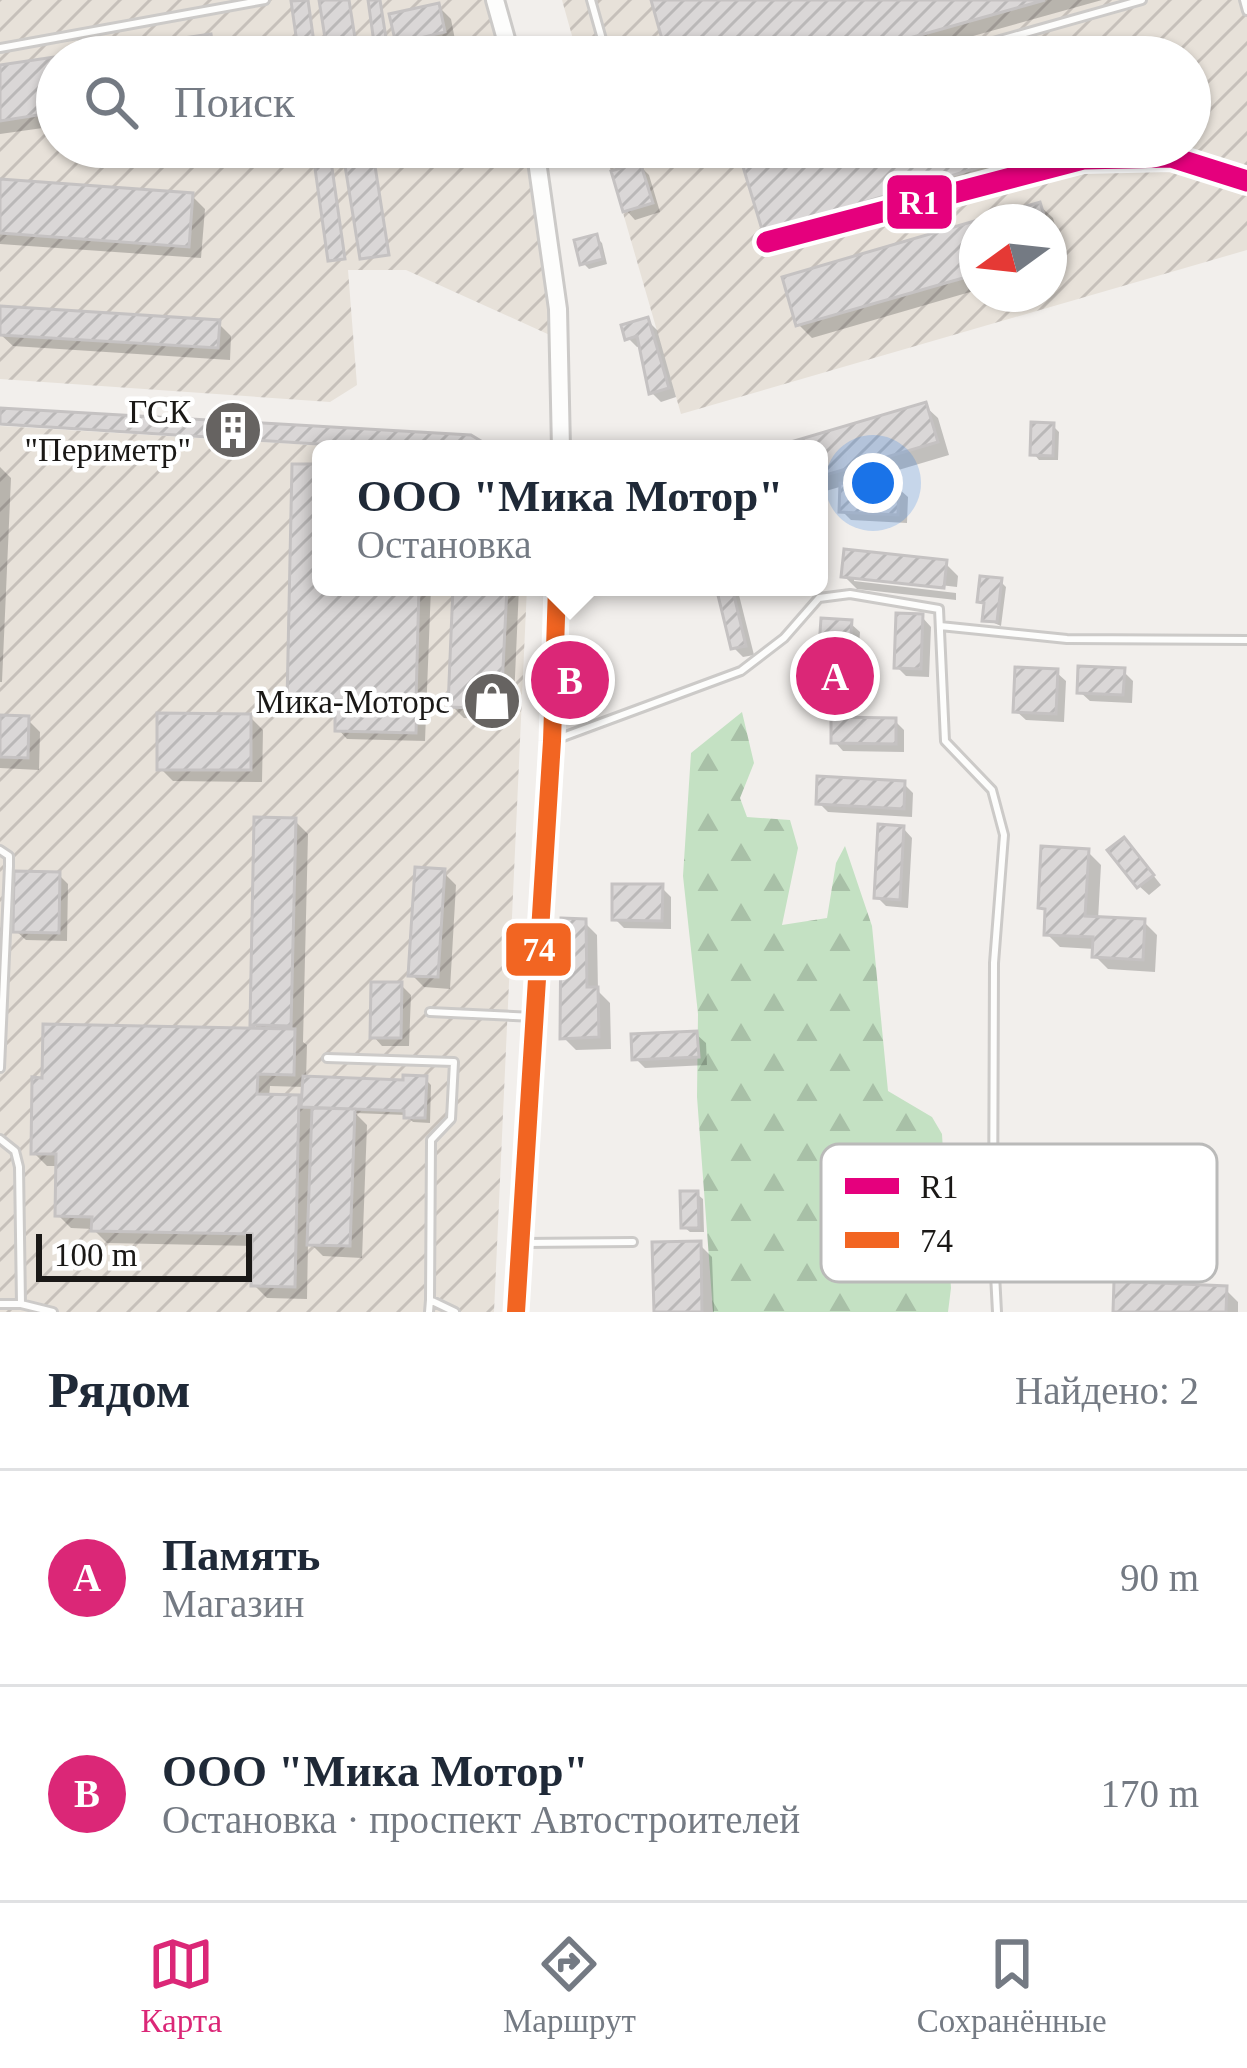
<!DOCTYPE html>
<html lang="ru">
<meta charset="utf-8">
<style>
body{margin:0;font-family:Georgia,serif;background:#f6f6f7;color:#1f2937}
.compass{position:absolute;left:959px;top:204px;width:108px;height:108px;border-radius:50%;background:#fff;box-shadow:0 3px 9px #0004;rotate:255deg}
.scale{position:absolute;left:36px;bottom:30px;width:216px;box-sizing:border-box;padding-left:12px;border:6px solid #1a1816;border-top:0;font-size:33px;line-height:42px;white-space:nowrap;color:#1a1816;-webkit-text-stroke:9px #fff;paint-order:stroke}
.you{position:absolute;left:873px;top:483px;width:42px;height:42px;margin:-30px;border:9px solid #fff;border-radius:50%;background:#1a73e8;box-shadow:0 0 0 18px #1a73e833}
.badge{display:grid;place-items:center;width:78px;height:78px;border-radius:50%;background:#db2777;color:#fff;font-size:39px;font-weight:700}
.pin{position:absolute;translate:-50% -50%;border:6px solid #fff;box-shadow:0 3px 12px #0006}
.popup{position:absolute;left:312px;top:440px;width:516px;height:156px;box-sizing:border-box;display:grid;place-content:center;border-radius:18px;background:#fff;filter:drop-shadow(0 3px 9px #0005);font-size:39px;white-space:nowrap;color:#747a83}
.popup b{font-size:45px;color:#1f2937}
.popup::after{content:'';position:absolute;left:50%;top:100%;margin-left:-24px;border:24px solid transparent;border-top-color:#fff}
.list{margin:0;padding:0;list-style:none}
h2{display:flex;justify-content:space-between;align-items:center;height:156px;margin:0;padding:0 48px;font-size:51px}
h2 small{font-size:39px;font-weight:400;color:#747a83}
.list li{display:grid;grid-template-columns:78px 1fr auto;gap:36px;align-items:center;box-sizing:border-box;height:216px;padding:0 48px;border-top:3px solid #e0e1e3}
.list b{display:block;font-size:45px;white-space:nowrap}
.list p{margin:0;font-size:39px;white-space:nowrap;color:#747a83}
.list em{font-size:39px;font-style:normal;color:#747a83}
.icon{flex:none;width:66px;height:66px;fill:none;stroke:currentColor;stroke-width:2;stroke-linecap:round;stroke-linejoin:round}
.map{position:relative;flex:none;width:1247px;height:1312px;overflow:hidden}
.search{position:absolute;background:#fff;box-shadow:0 3px 9px #0004;left:36px;right:36px;top:36px;height:132px;display:flex;align-items:center;gap:30px;box-sizing:border-box;padding:0 42px;border-radius:66px;color:#747a83;font-size:45px}
.sheet{height:588px;background:#fff}
nav{display:flex;justify-content:space-around;align-items:center;box-sizing:border-box;height:168px;border-top:3px solid #e0e1e3;background:#fff;font-size:33px;color:#747a83}
nav a{display:grid;justify-items:center;gap:6px}
nav .on{color:#db2777}
.map>svg:first-child{display:block}
</style>
<div class="map">
<svg width="1247" height="1312" viewBox="0 0 1247 1312">
<defs>
<pattern id="industrial-furrows" width="10" height="10" patternUnits="userSpaceOnUse" patternTransform="scale(3)"><rect width="10" height="10" fill="#e7e1d9"/><path d="M-1 1l2-2M0 10L10 0M9 11l2-2" fill="none" stroke="#c6c0ba"/></pattern>
<pattern id="forest-firs" width="22" height="20" patternUnits="userSpaceOnUse" patternTransform="scale(3)"><rect width="22" height="20" fill="#c4e1c3"/><path d="M5 1l3.5 6h-7zM16 11l3.5 6h-7z" fill="#a8c0a7"/></pattern>
<pattern id="building-hatch" width="6" height="6" patternUnits="userSpaceOnUse" patternTransform="scale(3)"><rect width="6" height="6" fill="#dad7d7"/><path d="M-1 1l2-2M0 6l6-6M5 7l2-2" fill="none" stroke="#bab8b8"/></pattern>
</defs>
<rect width="100%" height="100%" fill="#f2efec"/>
<path fill="url(#industrial-furrows)" fill-rule="evenodd" d="M 0,0 L 484,0 L 501,57 L 57,57 L 57,147 L 526,147 L 552,336 L 406,270 L 348,270 L 357,385 L 330,402 L 0,379 Z
M 562,0 L 1247,0 L 1247,250 L 681,414 L 604,147 L 1190,147 L 1190,57 L 578,57 ZM 977,222 L 1049,222 L 1049,294 L 977,294 Z
M 0,426 L 378,449 L 321,449 L 321,587 L 527,587 L 494,1312 L 0,1312 Z"/>
<path fill="url(#forest-firs)" d="M 742,712 L 754,763 L 740,798 L 747,817 L 790,820 L 798,848 L 782,925 L 827,918 L 836,863 L 845,846 L 872,926 L 888,1091 L 932,1117 L 942,1134 L 951,1288 L 948,1312 L 713,1312 L 697,1097 L 698,1014 L 683,876 L 691,753 Z"/>
<path fill="#0003" fill-rule="evenodd" d="M 654,0 L 1102,0 L 898,57 L 670,57 Z
M 438,6 L 451,19 L 456,45 L 436,50 L 437,57 L 402,57 Z
M 210,38 L 223,57 L 77,57 Z
M 57,60 L 57,126 L 0,134 L 0,68 Z
M 795,147 L 1017,147 L 1024,170 L 779,244 L 766,231 Z
M 640,166 L 649,175 L 660,212 L 635,220 L 626,210 Z
M 0,182 L 192,196 L 205,209 L 201,258 L 0,244 Z
M 1040,206 L 1053,218 L 1066,264 L 1049,269 L 1049,222 L 983,222 Z
M 977,224 L 977,290 L 812,338 L 799,325 Z
M 596,237 L 602,243 L 607,264 L 589,269 L 583,263 Z
M 647,320 L 657,330 L 676,397 L 661,402 L 652,393 L 643,346 L 637,347 L 628,338 Z
M 218,323 L 231,336 L 230,360 L 13,346 L 0,334 Z
M 925,406 L 938,418 L 949,455 L 848,485 L 898,488 L 908,497 L 907,523 L 851,520 L 842,511 L 843,486 L 819,493 L 819,449 L 791,449 Z
M 0,411 L 488,449 L 390,449 L 0,425 Z
M 1053,426 L 1059,432 L 1058,460 L 1039,460 L 1034,454 Z
M 0,467 L 11,478 L 2,682 L 0,682 Z
M 321,467 L 321,587 L 431,587 L 425,741 L 347,739 L 338,729 L 338,714 L 303,714 L 290,701 Z
M 945,563 L 958,576 L 957,587 L 854,575 L 854,581 L 956,593 L 956,600 L 857,589 L 844,576 Z
M 1000,581 L 1006,587 L 1001,626 L 985,619 L 987,607 L 980,601 Z
M 456,587 L 519,587 L 513,721 L 464,718 L 451,705 Z
M 719,587 L 737,587 L 754,655 L 743,657 L 734,648 Z
M 922,617 L 931,627 L 929,677 L 906,676 L 897,667 Z
M 850,623 L 860,632 L 855,703 L 828,701 L 819,691 Z
M 1123,671 L 1133,681 L 1132,703 L 1090,701 L 1080,692 Z
M 1056,672 L 1066,681 L 1064,722 L 1026,720 L 1016,711 Z
M 250,717 L 263,730 L 262,782 L 173,781 L 160,768 Z
M 0,718 L 27,719 L 40,732 L 39,770 L 0,768 Z
M 895,721 L 904,730 L 904,752 L 843,751 L 834,741 Z
M 904,784 L 913,793 L 912,817 L 828,812 L 819,803 Z
M 295,821 L 308,834 L 303,1042 L 307,1045 L 306,1079 L 406,1083 L 425,1079 L 431,1085 L 430,1123 L 413,1122 L 406,1115 L 355,1113 L 367,1125 L 362,1258 L 323,1256 L 308,1241 L 307,1299 L 267,1298 L 254,1285 L 255,1246 L 107,1243 L 93,1229 L 71,1228 L 58,1215 L 59,1166 L 47,1166 L 34,1153 L 261,1032 L 253,1023 ZM 270,1086 L 305,1087 L 305,1105 L 297,1097 L 269,1097 Z
M 903,828 L 912,838 L 908,908 L 886,906 L 877,897 Z
M 1133,850 L 1161,885 L 1149,895 L 1139,886 Z
M 1088,852 L 1101,865 L 1098,920 L 1144,922 L 1157,935 L 1155,972 L 1108,969 L 1095,956 L 1095,949 L 1060,947 L 1047,934 L 1048,914 L 1041,907 Z
M 443,872 L 456,885 L 450,989 L 424,987 L 411,974 Z
M 59,875 L 68,884 L 67,941 L 26,940 L 16,931 Z
M 661,887 L 671,897 L 671,929 L 624,928 L 615,919 Z
M 584,922 L 597,935 L 598,991 L 610,1003 L 611,1049 L 576,1050 L 563,1037 Z
M 401,985 L 411,995 L 409,1046 L 382,1046 L 373,1036 Z
M 696,1034 L 706,1043 L 707,1065 L 645,1068 L 635,1058 Z
M 1188,1151 L 1197,1161 L 1197,1186 L 1132,1185 L 1122,1176 Z
M 1033,1176 L 1039,1182 L 1038,1206 L 1018,1206 L 1012,1200 Z
M 697,1194 L 703,1199 L 704,1232 L 690,1232 L 684,1227 Z
M 699,1244 L 712,1257 L 714,1312 L 657,1312 L 655,1245 Z
M 1117,1284 L 1225,1289 L 1238,1302 L 1238,1312 L 1116,1312 Z"/>
<path fill="url(#building-hatch)" stroke="#c5c2c2" stroke-width="3" d="M 308,0 L 316,57 L 299,57 L 291,1 Z
M 319,0 L 349,0 L 358,57 L 328,57 Z
M 368,0 L 380,0 L 389,57 L 376,57 Z
M 651,0 L 1045,0 L 842,57 L 667,57 Z
M 439,3 L 445,32 L 424,37 L 429,57 L 399,57 L 389,14 Z
M 211,34 L 214,57 L 57,57 L 57,112 L 0,121 L 0,65 Z
M 312,147 L 329,147 L 345,259 L 328,261 Z
M 342,147 L 372,147 L 389,255 L 360,259 Z
M 785,147 L 1010,147 L 1013,157 L 763,233 L 741,160 Z
M 640,162 L 653,203 L 623,212 L 611,171 Z
M 0,179 L 193,193 L 189,247 L 0,233 Z
M 1040,202 L 1046,222 L 977,222 L 977,274 L 796,326 L 782,277 Z
M 597,234 L 603,259 L 580,265 L 574,240 Z
M 0,306 L 220,320 L 218,348 L 0,335 Z
M 648,317 L 669,388 L 649,394 L 637,336 L 625,340 L 621,325 Z
M 926,402 L 938,442 L 819,477 L 819,449 L 788,449 L 787,443 Z
M 0,408 L 471,435 L 494,449 L 398,449 L 0,424 Z
M 1031,422 L 1054,423 L 1053,456 L 1030,455 Z
M 292,464 L 321,464 L 321,587 L 419,587 L 416,701 L 287,702 Z
M 840,483 L 899,485 L 898,515 L 839,512 Z
M 844,549 L 947,560 L 944,588 L 841,577 Z
M 980,576 L 1002,578 L 997,622 L 982,621 L 984,603 L 977,602 Z
M 453,587 L 507,587 L 501,709 L 448,707 Z
M 716,587 L 732,587 L 746,646 L 731,649 Z
M 896,613 L 923,614 L 921,669 L 894,668 Z
M 821,618 L 852,620 L 847,695 L 816,693 Z
M 1078,666 L 1125,668 L 1123,695 L 1077,693 Z
M 1015,667 L 1058,669 L 1056,714 L 1013,712 Z
M 335,700 L 417,702 L 416,733 L 335,731 Z
M 157,713 L 251,714 L 251,770 L 157,770 Z
M 0,715 L 29,716 L 28,758 L 0,757 Z
M 831,717 L 896,718 L 896,744 L 831,743 Z
M 817,776 L 905,781 L 904,809 L 816,804 Z
M 254,817 L 296,818 L 291,1026 L 250,1025 Z
M 878,824 L 904,826 L 900,900 L 874,898 Z
M 1124,837 L 1154,875 L 1137,888 L 1107,850 Z
M 1041,846 L 1089,849 L 1085,916 L 1145,919 L 1143,960 L 1092,957 L 1093,937 L 1044,935 L 1045,909 L 1038,908 Z
M 415,867 L 445,869 L 438,977 L 408,976 Z
M 14,871 L 60,872 L 59,933 L 13,932 Z
M 612,884 L 663,884 L 662,921 L 612,920 Z
M 561,918 L 586,919 L 587,987 L 598,987 L 599,1037 L 560,1039 Z
M 371,982 L 402,982 L 401,1038 L 370,1038 Z
M 43,1024 L 295,1029 L 294,1075 L 258,1074 L 257,1094 L 299,1095 L 295,1287 L 251,1286 L 252,1234 L 91,1231 L 92,1217 L 55,1216 L 56,1154 L 31,1154 L 32,1077 L 42,1078 Z
M 697,1031 L 699,1057 L 632,1060 L 631,1034 Z
M 403,1075 L 427,1076 L 425,1118 L 404,1118 L 404,1111 L 301,1107 L 303,1076 L 403,1080 Z
M 312,1108 L 355,1109 L 350,1246 L 307,1245 Z
M 1120,1148 L 1189,1148 L 1189,1177 L 1119,1177 Z
M 1009,1173 L 1034,1173 L 1034,1201 L 1009,1201 Z
M 680,1191 L 698,1191 L 699,1228 L 681,1228 Z
M 701,1241 L 702,1312 L 654,1312 L 652,1242 Z
M 1114,1281 L 1227,1286 L 1226,1312 L 1113,1312 Z"/>
<g fill="none" stroke-linecap="round" stroke-linejoin="round">
<g stroke="#cccac8" stroke-width="12">
<path id="service" d="M 591,0 L 607,57
M 1244,0 L 1247,11
M 0,48 L 265,0
M 940,57 L 1142,0
M 940,626 L 1067,639 L 1247,640
M 552,741 L 741,671 L 784,638 L 819,598 L 850,594 L 939,609 L 945,741 L 992,790 L 1004,835 L 994,963 L 993,1236 L 997,1312
M 0,850 L 9,856 L 9,866 L 0,1068
M 430,1012 L 534,1017
M 327,1058 L 454,1062 L 451,1119 L 431,1140 L 430,1300 L 455,1312
M 0,1139 L 15,1151 L 19,1167 L 21,1304 L 53,1312
M 524,1243 L 633,1242
M 0,1304 L 21,1304
M 429,1312 L 430,1300"/>
</g>
<g stroke="#cccac8" stroke-width="22">
<path id="secondary" d="M 495,0 L 511,57
M 535,147 L 558,309 L 561,449
M 516,1312 L 552,741 L 557,587"/>
</g>
<use href="#service" stroke="#fdfdfc" stroke-width="6"/>
<use href="#secondary" stroke="#fdfdfc" stroke-width="16"/>
<g stroke="#fff" stroke-width="27">
<path id="bus-1" d="M 516,1312 L 552,741 L 557,587"/>
</g>
<use href="#bus-1" stroke="#f26522" stroke-width="18"/>
<g stroke="#fff" stroke-width="30">
<path id="rail-1" d="M 767,242 L 1083,159 L 1171,157 L 1247,181"/>
</g>
<use href="#rail-1" stroke="#e5007d" stroke-width="21"/>
</g>
<defs>
<g id="building-disc" transform="scale(3)"><circle r="9.5" fill="#666361" stroke="#fff"/><path d="M-4-6H4V6H1V3H-1V6H-4ZM-2.5-4.3h1.7v1.8h-1.7ZM.8-4.3h1.7v1.8H.8ZM-2.5-1h1.7V.8h-1.7ZM.8-1h1.7V.8H.8Z" fill="#fff"/></g>
<g id="shop-disc" transform="scale(3)"><circle r="9.5" fill="#666361" stroke="#fff"/><path d="M-5-2.5h2.3a2.7 3.5 0 0 1 5.4 0H5L5.5 6h-11ZM-1.5-2.5h3a1.5 2.3 0 0 0-3 0Z" fill="#fff"/></g>
</defs>
<g fill-rule="evenodd">
<use href="#building-disc" x="233" y="430"/>
<use href="#shop-disc" x="492" y="701"/>
</g>
<g text-anchor="middle" stroke-width="9" stroke-linejoin="round" paint-order="stroke">
<g font-size="33" fill="#1a1816" stroke="#fff" text-anchor="end">
<text x="191" y="423">ГСК<tspan x="191" dy="38">"Периметр"</tspan></text>
<text x="450" y="713">Мика-Моторс</text>
</g>
</g>
<rect x="821" y="1144" width="396" height="138" rx="18" fill="#fff" stroke="#babab9" stroke-width="3"/>
<rect x="845" y="1178" width="54" height="16" fill="#e5007d"/>
<rect x="845" y="1232" width="54" height="16" fill="#f26522"/>
<g font-size="33" fill="#1a1816">
<text x="920" y="1198">R1</text>
<text x="920" y="1252">74</text>
</g>
<g stroke="#fff" stroke-width="4.5">
<rect x="885" y="173" width="69" height="58" rx="12" fill="#e5007d"/>
<rect x="504" y="921" width="69" height="57" rx="12" fill="#f26522"/>
</g>
<g font-size="33" text-anchor="middle" font-weight="bold" fill="#fff">
<text x="919" y="214">R1</text>
<text x="539" y="961">74</text>
</g>
</svg>
<svg class="compass" viewBox="-18 -18 36 36"><path d="M0-13l5 13h-10z" fill="#e53935"/><path d="M0 13l5-13h-10z" fill="#747a83"/></svg>
<div class="scale">100 m</div>
<div class="you"></div>
<div class="pin badge" style="left:835px;top:676px">A</div>
<div class="pin badge" style="left:570px;top:680px">B</div>
<div class="popup"><b>ООО &quot;Мика Мотор&quot;</b>Остановка</div>
<div class="search"><svg class="icon" aria-label="search" viewBox="0 0 24 24"><circle cx="10" cy="10" r="6"/><path d="M15 15l6 6"/></svg>Поиск</div>
</div>
<section class="sheet">
<h2>Рядом<small>Найдено: 2</small></h2>
<ul class="list">
<li><span class="badge">A</span><div><b>Память</b><p>Магазин</p></div><em>90 m</em></li>
<li><span class="badge">B</span><div><b>ООО &quot;Мика Мотор&quot;</b><p>Остановка · проспект Автостроителей</p></div><em>170 m</em></li>
</ul>
</section>
<nav>
<a class="on"><svg class="icon" aria-label="map" viewBox="0 0 24 24"><path d="M3 6l6-2 6 2 6-2v14l-6 2-6-2-6 2zM9 4v14M15 6v14"/></svg>Карта</a>
<a><svg class="icon" aria-label="directions" viewBox="0 0 24 24"><path d="M12 3l9 9-9 9-9-9zM9 14v-3h6M13 9l2 2-2 2"/></svg>Маршрут</a>
<a><svg class="icon" aria-label="saved" viewBox="0 0 24 24"><path d="M7 4h10v16l-5-4-5 4z"/></svg>Сохранённые</a>
</nav>
